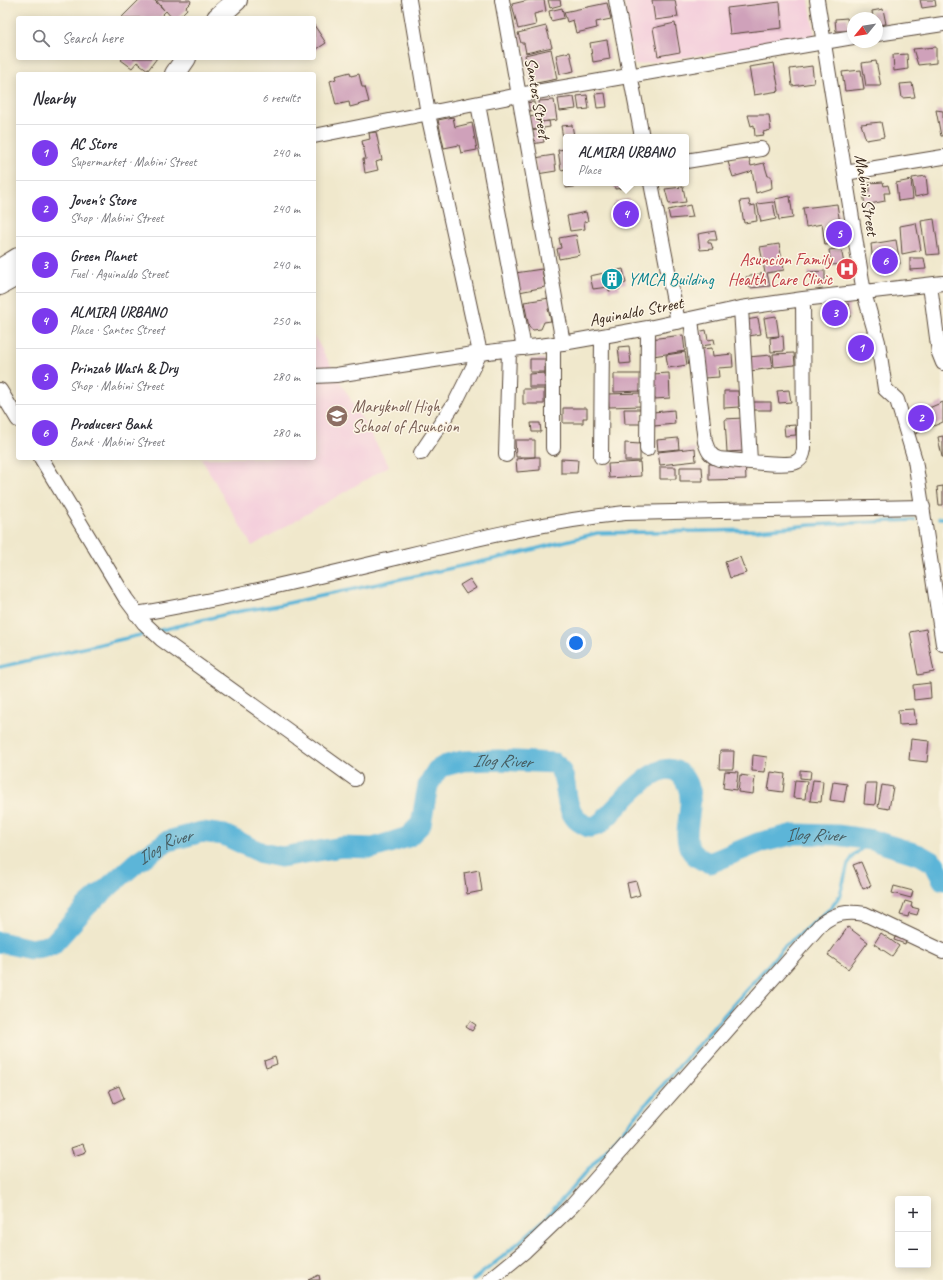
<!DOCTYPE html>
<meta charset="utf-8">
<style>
body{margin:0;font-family:Caveat,sans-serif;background:#f7f7f7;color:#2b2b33}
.controls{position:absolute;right:12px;bottom:12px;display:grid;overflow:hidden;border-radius:4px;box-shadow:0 2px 10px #0003}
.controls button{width:36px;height:36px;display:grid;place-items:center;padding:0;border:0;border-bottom:1px solid #e1e1e2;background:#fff;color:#2b2b33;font:20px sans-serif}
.compass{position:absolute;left:847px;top:12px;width:36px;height:36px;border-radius:50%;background:#fff;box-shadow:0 2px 10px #0003;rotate:240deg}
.you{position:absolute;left:576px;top:643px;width:14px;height:14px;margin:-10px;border:3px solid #fff;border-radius:50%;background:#1a73e8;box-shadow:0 0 0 6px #1a73e833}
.badge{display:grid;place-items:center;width:26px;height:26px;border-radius:50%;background:#7c3aed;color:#fff;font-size:13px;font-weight:700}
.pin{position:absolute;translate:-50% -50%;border:2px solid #fff;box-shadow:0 1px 4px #0006}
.popup{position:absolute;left:563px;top:134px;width:126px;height:52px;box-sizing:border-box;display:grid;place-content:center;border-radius:4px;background:#fff;filter:drop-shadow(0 1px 3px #0005);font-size:13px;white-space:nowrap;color:#7c7c81}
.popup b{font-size:15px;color:#2b2b33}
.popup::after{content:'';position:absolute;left:50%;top:100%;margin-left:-8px;border:8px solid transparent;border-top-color:#fff}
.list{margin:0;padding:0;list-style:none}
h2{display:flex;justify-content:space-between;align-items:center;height:52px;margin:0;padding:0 16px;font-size:17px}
h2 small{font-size:13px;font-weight:400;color:#7c7c81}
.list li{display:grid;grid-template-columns:26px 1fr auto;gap:12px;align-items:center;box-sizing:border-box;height:56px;padding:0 16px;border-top:1px solid #e1e1e2}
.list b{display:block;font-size:15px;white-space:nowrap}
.list p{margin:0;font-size:13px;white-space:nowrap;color:#7c7c81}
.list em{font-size:13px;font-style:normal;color:#7c7c81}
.icon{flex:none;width:22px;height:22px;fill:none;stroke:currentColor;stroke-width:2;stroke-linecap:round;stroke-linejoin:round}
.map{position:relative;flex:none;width:943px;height:1280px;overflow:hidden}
.search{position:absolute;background:#fff;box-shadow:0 2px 10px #0003;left:16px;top:16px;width:300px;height:44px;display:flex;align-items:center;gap:10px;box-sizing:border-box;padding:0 14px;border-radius:4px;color:#7c7c81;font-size:15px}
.panel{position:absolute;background:#fff;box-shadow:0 2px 10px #0003;left:16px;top:72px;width:300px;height:388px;border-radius:4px}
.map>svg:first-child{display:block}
</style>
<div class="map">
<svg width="943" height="1280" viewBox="0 0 943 1280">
<rect width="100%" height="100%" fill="#fcf5e5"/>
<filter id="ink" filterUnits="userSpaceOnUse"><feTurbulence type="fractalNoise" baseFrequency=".025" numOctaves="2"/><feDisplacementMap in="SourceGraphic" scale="8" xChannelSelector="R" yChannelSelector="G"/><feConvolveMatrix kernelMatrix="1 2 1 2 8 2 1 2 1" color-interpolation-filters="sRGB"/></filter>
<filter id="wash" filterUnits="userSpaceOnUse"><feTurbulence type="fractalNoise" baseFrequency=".012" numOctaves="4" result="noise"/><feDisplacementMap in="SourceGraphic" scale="16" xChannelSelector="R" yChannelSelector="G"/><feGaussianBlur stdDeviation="0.9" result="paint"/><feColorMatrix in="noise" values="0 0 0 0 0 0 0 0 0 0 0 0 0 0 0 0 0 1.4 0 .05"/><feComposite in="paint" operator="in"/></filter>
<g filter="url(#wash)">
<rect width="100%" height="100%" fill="#f0e8cc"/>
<path fill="#f4cfdc" d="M 624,0 L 809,0 L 815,37 L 634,65 Z
M 314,336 L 389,466 L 252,546 L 201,458 L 314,458 Z"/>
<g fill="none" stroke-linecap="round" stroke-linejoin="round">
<path stroke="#5bb5d8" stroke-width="3.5" d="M 939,518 L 943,518
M 157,631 L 235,612 L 279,605 L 508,556 L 597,533 L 758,530 L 811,525 L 914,520
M 0,667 L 149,633
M 473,1280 L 500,1259 L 545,1219 L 784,947 L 832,907 L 840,895 L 848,864 L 854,855 L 872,840"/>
<path stroke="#5bb5d8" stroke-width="21" id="s1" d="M 0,942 L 31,949 L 52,945 L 87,906 L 138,861 L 168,841 L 202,832 L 224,835 L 262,853 L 281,857 L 342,847 L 373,848 L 408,837 L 421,824 L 428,785 L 437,770 L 444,766 L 463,761 L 498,760 L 554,763 C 571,775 561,802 576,819 C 579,822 585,825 589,827 C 592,827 595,826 598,825 C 615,814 666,738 687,784 C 700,813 667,849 710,863 L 758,843 L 795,834 L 837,835 L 872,840 L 920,855 L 934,863 L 943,880"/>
</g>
<g id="blocks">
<path fill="#cfa1ba" d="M 139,0 L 154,0 L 164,10 L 156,0 L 190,0 L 191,2 L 186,7 L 187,9 L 178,18 L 172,18 L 166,11 L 161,16 L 163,18 L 124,18 L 122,17 Z
M 529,0 L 544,0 L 546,11 L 534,14 L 536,25 L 518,29 L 512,4 Z
M 548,0 L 560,0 L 561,5 L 550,8 Z
M 652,0 L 675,0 L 678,17 L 655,20 Z
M 920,0 L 935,0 L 936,6 L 922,8 Z
M 780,2 L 782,28 L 730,34 L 727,8 Z
M 607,3 L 611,19 L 596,22 L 597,28 L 576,33 L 573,20 L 567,22 L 564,12 Z
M 562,8 L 564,18 L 551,21 L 549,11 Z
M 883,9 L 886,24 L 877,25 L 877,18 L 873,18 L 872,11 Z
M 847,18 L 850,31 L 836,31 L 835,19 Z
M 675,23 L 680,52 L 658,56 L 653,28 Z
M 314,25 L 326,43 L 314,51 Z
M 546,26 L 552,47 L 526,53 L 524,43 L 521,43 L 518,33 Z
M 607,40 L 610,59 L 593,62 L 590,43 Z
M 936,47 L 936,63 L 918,65 L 913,49 Z
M 551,49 L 557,79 L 531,84 L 525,55 Z
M 570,52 L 574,71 L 560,74 L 556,55 Z
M 907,54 L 908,69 L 894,71 L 893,55 Z
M 123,58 L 157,58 L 148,70 L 137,62 L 132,68 L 121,60 Z
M 876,61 L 881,86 L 866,86 L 862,63 Z
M 774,63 L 779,91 L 754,95 L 749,67 Z
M 812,66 L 814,83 L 792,86 L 790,69 Z
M 861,70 L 864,89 L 845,91 L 842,72 Z
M 350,72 L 351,76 L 359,74 L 362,87 L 365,87 L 369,102 L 350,107 L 349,102 L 336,105 L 330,81 L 336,79 L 335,76 Z
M 912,83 L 915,97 L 902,98 L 900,84 Z
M 605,93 L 607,107 L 597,108 L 595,94 Z
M 587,95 L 589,109 L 579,110 L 577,96 Z
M 574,97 L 576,109 L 560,111 L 558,99 Z
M 554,100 L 557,120 L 541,122 L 549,121 L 550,127 L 531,130 L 529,117 L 541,115 L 539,101 Z
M 534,102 L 535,110 L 526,112 L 525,103 Z
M 936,110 L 943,111 L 943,136 L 941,136 Z
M 748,115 L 769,115 L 771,130 L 763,132 L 764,135 L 755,136 L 754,125 L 751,126 Z
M 453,117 L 455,127 L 472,123 L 477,150 L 461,153 L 459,145 L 444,148 L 438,120 Z
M 881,122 L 884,137 L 866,140 L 861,124 Z
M 572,125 L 574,136 L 563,138 L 561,126 Z
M 543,129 L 544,142 L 532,144 L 531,131 Z
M 376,132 L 382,160 L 376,162 L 378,170 L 365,173 L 363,159 L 366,159 L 362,141 L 370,139 L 369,133 Z
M 566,149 L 566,169 L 561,170 L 558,150 Z
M 554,155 L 556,171 L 537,174 L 535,158 Z
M 743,157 L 744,159 L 749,159 L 751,166 L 764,163 L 768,176 L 771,176 L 772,188 L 756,193 L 752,170 L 750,172 L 733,177 L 728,162 Z
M 926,176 L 928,194 L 915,197 L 912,178 Z
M 911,180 L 913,199 L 898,201 L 896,183 Z
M 883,182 L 884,186 L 888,185 L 890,193 L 884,193 L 885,201 L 865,205 L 863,193 L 869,192 L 869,183 Z
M 566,183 L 580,183 L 580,186 L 566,188 Z
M 614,183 L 622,183 L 623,188 L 615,189 Z
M 683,187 L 686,202 L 669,204 L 665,189 Z
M 790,196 L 793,218 L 779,220 L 775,199 Z
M 629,199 L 631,206 L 616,209 L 615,202 Z
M 749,200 L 750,206 L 755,205 L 757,221 L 744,223 L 740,201 Z
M 773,202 L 776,219 L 761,222 L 757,204 Z
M 837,204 L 843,243 L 825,245 L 822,224 L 806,227 L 803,208 Z
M 690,205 L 693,217 L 670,219 L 668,210 Z
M 631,208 L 633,217 L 621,220 L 619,210 Z
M 586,212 L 588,221 L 584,222 L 585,229 L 570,231 L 567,216 Z
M 934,219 L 939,254 L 926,255 L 921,221 Z
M 916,223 L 921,250 L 902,254 L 900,226 Z
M 715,231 L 717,240 L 708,240 L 708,243 L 711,243 L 713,249 L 700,250 L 698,234 Z
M 576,235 L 580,255 L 559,259 L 557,249 L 561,248 L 559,238 Z
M 896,240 L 900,264 L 879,267 L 873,263 L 871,244 Z
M 779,244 L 784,270 L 767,273 L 770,286 L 750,288 L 746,277 L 765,273 L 760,247 Z
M 841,248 L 844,264 L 831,265 L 829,250 Z
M 910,258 L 924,258 L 926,269 L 910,270 Z
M 542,269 L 545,287 L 519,292 L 515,273 Z
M 623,269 L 626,283 L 619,285 L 620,289 L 609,291 L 608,287 L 593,289 L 590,276 Z
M 825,271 L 825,285 L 818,287 L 817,281 L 812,282 L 808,272 Z
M 550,298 L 551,308 L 548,309 L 551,321 L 544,322 L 541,329 L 533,330 L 529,327 L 524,302 Z
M 849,304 L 850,317 L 842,318 L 840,305 Z
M 776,316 L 779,336 L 767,337 L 764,318 Z
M 758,318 L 761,334 L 749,336 L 746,320 Z
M 706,330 L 708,340 L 714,339 L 715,344 L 701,346 L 698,332 Z
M 683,335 L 685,351 L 653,356 L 650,339 Z
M 783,336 L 784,351 L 771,352 L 770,338 Z
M 629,346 L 631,363 L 620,364 L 618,347 Z
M 712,348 L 713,356 L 732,354 L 733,367 L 718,368 L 719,377 L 704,378 L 701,349 Z
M 685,352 L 687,365 L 668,368 L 666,355 Z
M 794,353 L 795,365 L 774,367 L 773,354 Z
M 771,355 L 773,368 L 750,371 L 748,357 Z
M 530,359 L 545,359 L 545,372 L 530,372 Z
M 545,373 L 545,387 L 529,387 L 529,374 Z
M 669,373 L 670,398 L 654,399 L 652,374 Z
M 614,374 L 641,374 L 642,391 L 614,392 Z
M 523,389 L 544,389 L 544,404 L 523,404 Z
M 789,390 L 791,402 L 779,403 L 777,391 Z
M 724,391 L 738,391 L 739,407 L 724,408 Z
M 641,393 L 642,406 L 609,407 L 608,394 Z
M 753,402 L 771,402 L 771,410 L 753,410 Z
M 943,402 L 943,422 L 915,434 L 908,417 Z
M 563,408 L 587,408 L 587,418 L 583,418 L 583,423 L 563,423 Z
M 624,409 L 641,409 L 641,424 L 625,424 Z
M 674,410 L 675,424 L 654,426 L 653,412 Z
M 743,418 L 745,451 L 727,452 L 725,419 Z
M 531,423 L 540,423 L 541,432 L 532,432 Z
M 795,425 L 796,435 L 785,436 L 784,426 Z
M 943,436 L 943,457 L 942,457 L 938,437 Z
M 678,438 L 679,449 L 658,451 L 657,440 Z
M 515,440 L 535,440 L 535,457 L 516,457 Z
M 625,443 L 640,444 L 640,461 L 625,461 Z
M 695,448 L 696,461 L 660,465 L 658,452 Z
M 535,457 L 540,457 L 540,470 L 517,472 L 516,459 Z
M 561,459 L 578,460 L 577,473 L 561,473 Z
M 640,462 L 641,476 L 609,478 L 608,464 Z
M 745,463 L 746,479 L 709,480 L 709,464 Z
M 660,467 L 676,467 L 676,479 L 660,479 Z
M 680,467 L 702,467 L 703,481 L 680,481 Z
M 943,486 L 943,505 L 939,505 L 937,487 Z
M 740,557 L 746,573 L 730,578 L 725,562 Z
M 470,579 L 476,588 L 466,594 L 460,585 Z
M 926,629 L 934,672 L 918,675 L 910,632 Z
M 930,683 L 931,698 L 914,700 L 913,685 Z
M 914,709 L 916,724 L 899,725 L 898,710 Z
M 911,739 L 929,741 L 927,762 L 909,760 Z
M 720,751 L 734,751 L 733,769 L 719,769 Z
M 753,755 L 767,757 L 765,772 L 752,771 Z
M 800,770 L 811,771 L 810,779 L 800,778 Z
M 725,771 L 738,772 L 736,790 L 723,788 Z
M 771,772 L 785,774 L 783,792 L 768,790 Z
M 740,775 L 755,777 L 753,794 L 738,792 Z
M 795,780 L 807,781 L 805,799 L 793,798 Z
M 813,780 L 823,781 L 821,802 L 810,801 Z
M 833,782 L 847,784 L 844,802 L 830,800 Z
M 866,783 L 877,783 L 875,805 L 864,804 Z
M 882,785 L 893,787 L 889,809 L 878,807 Z
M 861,862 L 871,886 L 863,889 L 853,865 Z
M 479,870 L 482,891 L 467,894 L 464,873 Z
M 636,881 L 640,895 L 630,898 L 627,883 Z
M 894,886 L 913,891 L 911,898 L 892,893 Z
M 905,901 L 912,903 L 911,907 L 919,909 L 917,915 L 909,913 L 908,917 L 900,915 Z
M 848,927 L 868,942 L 848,969 L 828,955 Z
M 881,933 L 899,946 L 892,956 L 874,944 Z
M 895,937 L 906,940 L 905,944 L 894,940 Z
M 470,1021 L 476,1025 L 472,1031 L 466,1027 Z
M 275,1057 L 277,1064 L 266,1068 L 264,1061 Z
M 119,1086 L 124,1098 L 114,1103 L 109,1090 Z
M 83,1144 L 86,1152 L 74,1156 L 71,1148 Z
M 319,1275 L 320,1280 L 308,1280 Z"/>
</g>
</g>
<g filter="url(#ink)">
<use href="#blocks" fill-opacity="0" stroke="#564638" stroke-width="1"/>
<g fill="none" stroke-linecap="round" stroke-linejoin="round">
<g stroke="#564638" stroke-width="16">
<path id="minor" d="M 409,0 L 428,114 L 480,353 L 456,401 L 421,453
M 502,0 L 563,343
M 616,0 L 642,137
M 817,0 L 864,293 L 878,342 L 885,389 L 897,400 L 915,460 L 943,644
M 877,34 L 943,24
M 478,104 L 524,348
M 314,136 L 519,95 L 853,37
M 686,161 L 761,149
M 845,173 L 943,157
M 651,183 L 678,322
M 930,285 L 939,353 L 943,363
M 741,308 L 750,461
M 691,319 L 705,442 C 708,451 710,456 719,459 C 733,460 787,467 796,462 C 802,459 803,455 804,449 L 803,299
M 314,376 L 336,375 L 480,353 L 563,343 L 648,328 L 741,308 L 803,299 L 943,283
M 0,390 L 18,420
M 553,448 L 553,344
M 647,449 L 648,328
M 506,455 L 509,350
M 601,457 L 602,336
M 41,458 L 126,599 L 144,623 L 161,639 L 355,779
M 136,614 C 225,599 312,578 400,557 C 475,539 549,521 625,513 L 923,507
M 490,1280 L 525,1251 L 572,1206 L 821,924 C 835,913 847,911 865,914 L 943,951"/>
</g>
<g stroke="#564638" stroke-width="22">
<path id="highway" d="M 217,18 L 237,0
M 175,74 L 186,58
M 0,269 L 18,258
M 0,285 L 18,275"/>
</g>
<use href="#minor" stroke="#fff" stroke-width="14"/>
<use href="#highway" stroke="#fff" stroke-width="20"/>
</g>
</g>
<defs>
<g id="hospital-disc" transform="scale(1.15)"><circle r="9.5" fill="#e0444e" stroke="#fcf5e5"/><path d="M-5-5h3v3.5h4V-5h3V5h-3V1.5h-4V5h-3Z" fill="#fff"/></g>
<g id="building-disc" transform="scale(1.15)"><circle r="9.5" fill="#0f9aa8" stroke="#fcf5e5"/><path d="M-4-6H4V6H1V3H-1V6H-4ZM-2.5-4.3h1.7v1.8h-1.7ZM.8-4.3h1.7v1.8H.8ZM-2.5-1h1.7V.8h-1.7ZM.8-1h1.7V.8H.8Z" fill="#fff"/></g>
<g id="school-disc" transform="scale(1.15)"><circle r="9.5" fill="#8d6e63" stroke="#fcf5e5"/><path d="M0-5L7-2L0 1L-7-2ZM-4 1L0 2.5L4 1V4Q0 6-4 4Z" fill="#fff"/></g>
</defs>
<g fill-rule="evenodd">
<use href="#hospital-disc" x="847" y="269"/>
<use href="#building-disc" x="612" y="279"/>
<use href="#school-disc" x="337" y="416"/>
</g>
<g text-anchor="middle" stroke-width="3" stroke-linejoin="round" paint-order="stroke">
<g font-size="17" fill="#3b2a1e" stroke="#fcf5e5">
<text transform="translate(538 98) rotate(80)" y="6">Santos Street</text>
<text transform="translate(867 195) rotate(81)" y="6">Mabini Street</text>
<text transform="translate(636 311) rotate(-11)" y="6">Aguinaldo Street</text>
</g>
<g font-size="17" fill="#be3a42" stroke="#fcf5e5" text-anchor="end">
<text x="832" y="265">Asuncion Family<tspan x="832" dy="20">Health Care Clinic</tspan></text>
</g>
<g font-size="17" fill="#0d838f" stroke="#fcf5e5" text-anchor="start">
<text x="628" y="285">YMCA Building</text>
</g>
<g font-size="17" fill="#785e54" stroke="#fcf5e5" text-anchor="start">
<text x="352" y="412">Maryknoll High<tspan x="352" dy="20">School of Asuncion</tspan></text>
</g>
<g font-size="18" font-style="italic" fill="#465b5f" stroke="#fcf5e5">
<text dy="6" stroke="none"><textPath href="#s1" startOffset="600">Ilog River</textPath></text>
<text dy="6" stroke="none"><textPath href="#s1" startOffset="1055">Ilog River</textPath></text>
<text dy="6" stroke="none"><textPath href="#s1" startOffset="204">Ilog River</textPath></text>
</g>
</g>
</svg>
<div class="controls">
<button>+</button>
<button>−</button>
</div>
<svg class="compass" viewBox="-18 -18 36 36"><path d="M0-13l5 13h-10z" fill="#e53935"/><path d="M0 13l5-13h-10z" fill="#7c7c81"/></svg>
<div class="you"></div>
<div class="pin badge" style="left:861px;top:348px">1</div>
<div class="pin badge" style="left:921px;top:418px">2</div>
<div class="pin badge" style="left:835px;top:313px">3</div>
<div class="pin badge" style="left:626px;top:214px">4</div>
<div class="popup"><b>ALMIRA URBANO</b>Place</div>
<div class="pin badge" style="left:839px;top:234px">5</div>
<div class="pin badge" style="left:885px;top:261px">6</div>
<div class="search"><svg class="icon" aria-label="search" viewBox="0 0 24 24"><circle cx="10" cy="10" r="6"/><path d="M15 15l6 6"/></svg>Search here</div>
<section class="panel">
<h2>Nearby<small>6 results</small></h2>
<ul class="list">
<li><span class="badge">1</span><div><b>AC Store</b><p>Supermarket · Mabini Street</p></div><em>240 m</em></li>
<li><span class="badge">2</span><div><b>Joven's Store</b><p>Shop · Mabini Street</p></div><em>240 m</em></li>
<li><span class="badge">3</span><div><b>Green Planet</b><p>Fuel · Aguinaldo Street</p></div><em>240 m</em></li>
<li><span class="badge">4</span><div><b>ALMIRA URBANO</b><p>Place · Santos Street</p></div><em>250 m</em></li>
<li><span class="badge">5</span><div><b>Prinzab Wash &amp; Dry</b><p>Shop · Mabini Street</p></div><em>280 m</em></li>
<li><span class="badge">6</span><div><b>Producers Bank</b><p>Bank · Mabini Street</p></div><em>280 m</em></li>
</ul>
</section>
</div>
